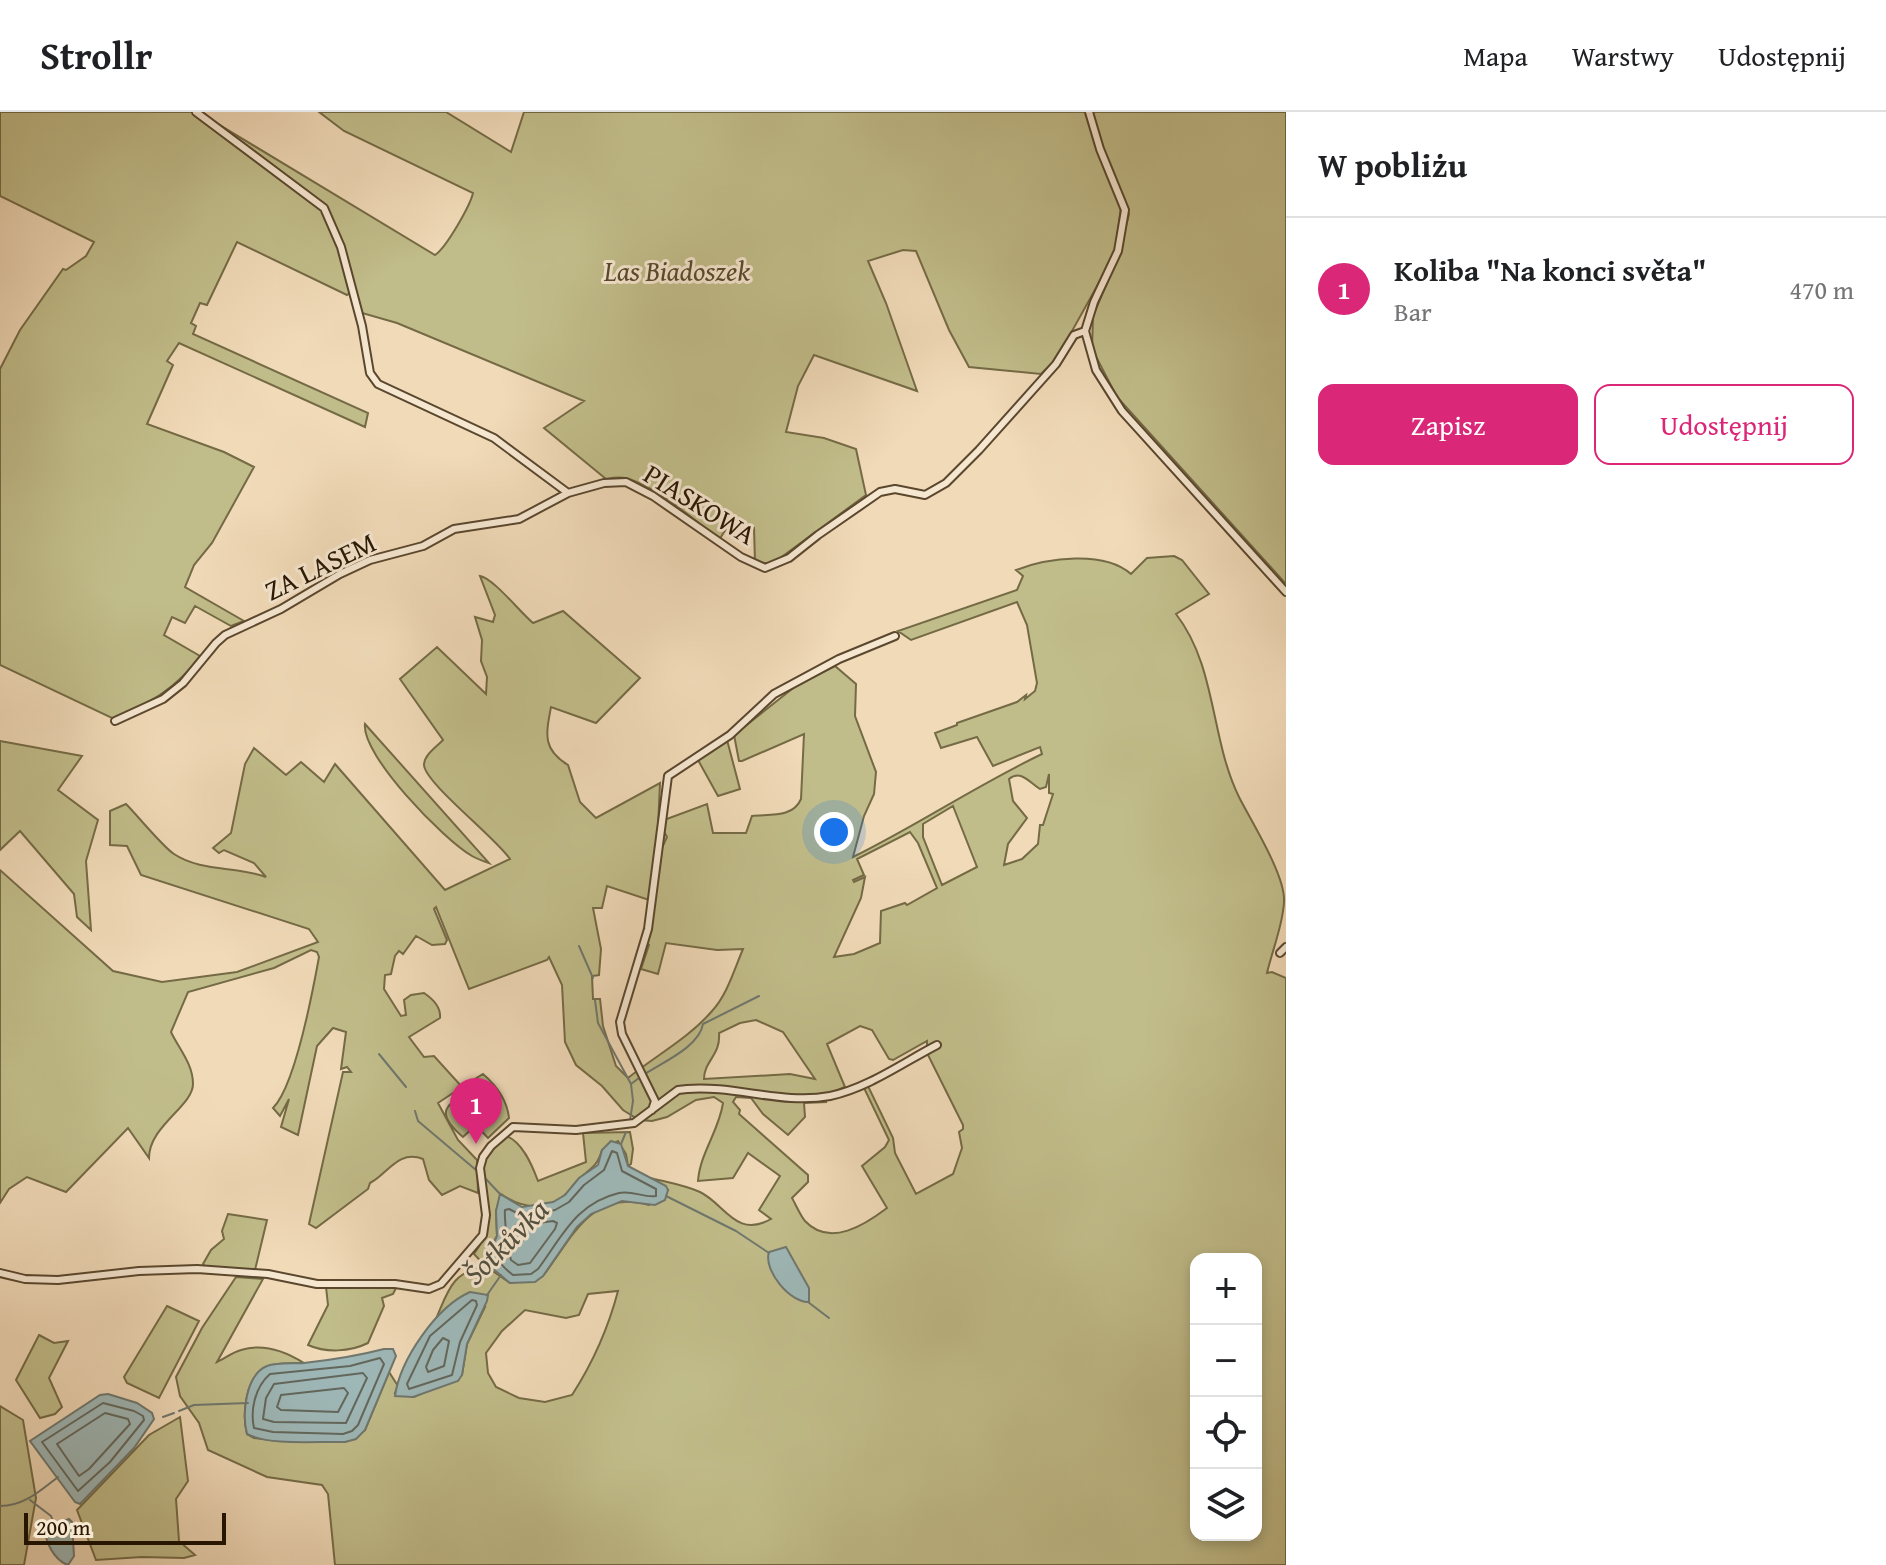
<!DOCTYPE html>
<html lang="pl">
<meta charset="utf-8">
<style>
body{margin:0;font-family:"Gentium Book Plus",serif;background:#f2f2f2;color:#202124}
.controls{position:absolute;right:24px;bottom:24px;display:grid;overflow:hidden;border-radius:16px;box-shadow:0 4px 12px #0003}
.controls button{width:72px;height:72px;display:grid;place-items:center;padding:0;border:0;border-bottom:2px solid #e0e0e0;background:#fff;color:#202124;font:40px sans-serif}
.scale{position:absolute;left:24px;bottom:20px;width:202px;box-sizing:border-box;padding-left:8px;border:4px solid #281600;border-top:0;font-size:22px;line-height:28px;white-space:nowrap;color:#281600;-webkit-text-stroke:6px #f6e7d1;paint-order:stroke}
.you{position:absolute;left:834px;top:720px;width:28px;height:28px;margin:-20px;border:6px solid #fff;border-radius:50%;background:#1a73e8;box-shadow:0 0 0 12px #1a73e833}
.badge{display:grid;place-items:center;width:52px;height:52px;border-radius:50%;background:#db2777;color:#fff;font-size:26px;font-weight:700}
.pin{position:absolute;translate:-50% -66px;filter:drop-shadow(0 2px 4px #0008)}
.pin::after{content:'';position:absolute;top:42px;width:28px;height:24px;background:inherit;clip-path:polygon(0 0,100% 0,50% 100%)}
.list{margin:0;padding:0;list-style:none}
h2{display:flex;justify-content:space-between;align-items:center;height:104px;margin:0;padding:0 32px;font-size:34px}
h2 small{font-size:26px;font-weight:400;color:#757577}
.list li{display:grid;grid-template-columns:52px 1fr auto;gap:24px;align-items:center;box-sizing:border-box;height:144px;padding:0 32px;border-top:2px solid #e0e0e0}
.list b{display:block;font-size:30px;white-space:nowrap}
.list p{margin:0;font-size:26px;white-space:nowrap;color:#757577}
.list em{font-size:26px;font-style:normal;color:#757577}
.actions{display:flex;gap:16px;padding:24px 32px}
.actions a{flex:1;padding:18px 0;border:2px solid #db2777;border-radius:16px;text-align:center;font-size:28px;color:#db2777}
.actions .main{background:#db2777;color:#fff}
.icon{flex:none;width:44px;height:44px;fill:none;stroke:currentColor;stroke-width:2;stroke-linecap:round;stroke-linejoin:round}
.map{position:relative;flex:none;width:1286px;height:1453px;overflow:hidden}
header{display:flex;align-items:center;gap:48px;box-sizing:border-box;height:112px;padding:0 40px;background:#fff;border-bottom:2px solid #e0e0e0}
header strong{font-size:38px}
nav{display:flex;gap:44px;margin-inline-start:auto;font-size:28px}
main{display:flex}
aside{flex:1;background:#fff}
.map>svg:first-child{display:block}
</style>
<header>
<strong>Strollr</strong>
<nav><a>Mapa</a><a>Warstwy</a><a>Udostępnij</a></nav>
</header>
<main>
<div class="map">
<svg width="1286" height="1453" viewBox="0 0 1286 1453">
<rect width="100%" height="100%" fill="#f1dab8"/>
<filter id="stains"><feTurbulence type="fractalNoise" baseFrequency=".0025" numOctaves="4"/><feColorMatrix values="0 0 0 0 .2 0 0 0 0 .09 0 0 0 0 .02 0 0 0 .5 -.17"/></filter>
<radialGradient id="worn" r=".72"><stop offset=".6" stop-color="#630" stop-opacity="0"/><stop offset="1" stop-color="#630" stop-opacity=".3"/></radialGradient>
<path fill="#c1bd8a" stroke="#746a45" stroke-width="2" fill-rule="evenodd" d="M 0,0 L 198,0 L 435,143 C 446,136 470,94 473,81 L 344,19 L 319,0 L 446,0 L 511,40 L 524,0 L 1086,0 L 1099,42 L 1121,95 L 1115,142 L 1057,246 L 1041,262 L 969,255 L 949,218 L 916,139 L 903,138 L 868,149 L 886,191 L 917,279 L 814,243 L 798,274 L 786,320 L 824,326 L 856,337 L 866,383 L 772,452 L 755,450 L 754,416 L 733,406 L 719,428 C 698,410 652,372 625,366 C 620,365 612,366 606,367 L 544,316 L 584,289 L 397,211 L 362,201 L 355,177 L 347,183 L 237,130 L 207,193 L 200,191 L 191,211 L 196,214 L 193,222 L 368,301 L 365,315 L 179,231 L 167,249 L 173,253 L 147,312 L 224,340 L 254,355 L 212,431 L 194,453 L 185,475 L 244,509 L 231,514 L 195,494 L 185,511 L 172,505 L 164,523 L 200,544 C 175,578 151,590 114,607 L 0,553 L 0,257 L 20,218 L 63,157 L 66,158 L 86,144 L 94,130 L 0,84 Z
M 1091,0 L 1286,0 L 1286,472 L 1117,285 L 1092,237 L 1093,204 L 1119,142 L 1129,102 L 1104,40 Z
M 1174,444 L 1182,448 L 1209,482 L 1176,502 C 1217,555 1210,626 1239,685 C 1251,709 1286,764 1284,790 C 1283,813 1272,839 1267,861 L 1272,860 L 1286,866 L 1286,1453 L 335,1453 L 328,1382 L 322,1373 L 267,1365 L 208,1338 L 199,1311 L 180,1284 L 176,1265 L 202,1216 L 236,1165 L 263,1167 L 217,1250 C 224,1247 233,1240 241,1238 C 263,1231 285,1239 304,1251 C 292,1252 275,1250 265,1256 C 245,1266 242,1303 247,1322 L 254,1326 L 273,1328 L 345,1330 L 365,1318 L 389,1260 L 398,1274 L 395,1281 L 414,1285 L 462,1263 L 467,1232 L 485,1195 L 456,1189 L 435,1209 C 448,1180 451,1159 486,1155 L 474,1142 C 503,1103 472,1082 485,1048 C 488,1039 499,1031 506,1024 C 522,1029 532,1053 538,1069 L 586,1050 L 583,1021 L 630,1020 L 633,1037 L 631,1052 L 628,1054 L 626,1042 L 618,1029 L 602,1038 C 597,1055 591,1056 579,1067 C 574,1071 571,1077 566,1082 C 547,1101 521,1096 501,1082 L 496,1099 L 497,1124 L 491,1135 L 492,1146 L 487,1155 L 510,1171 L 543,1164 C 572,1126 592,1076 649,1093 L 668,1078 L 650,1066 C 666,1070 684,1073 700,1080 C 725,1092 736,1127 771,1107 L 759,1098 L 780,1064 L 748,1041 L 733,1066 L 698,1069 C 700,1041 719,1019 723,991 L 714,985 L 696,988 L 667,1005 L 652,1009 L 639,1008 L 623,998 L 602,974 L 576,953 L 565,930 L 562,873 L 549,845 L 547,848 L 469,877 L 436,795 L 434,797 L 447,828 L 445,832 L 432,833 L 416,824 L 403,842 L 399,839 L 395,844 L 391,862 L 385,863 L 384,877 L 401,904 L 406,903 L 404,888 L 411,883 L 424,881 C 433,887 441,896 440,906 L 409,925 L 424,945 L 434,944 L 462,975 L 483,962 C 497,974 507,988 509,1006 L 488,1026 L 476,1013 L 463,1025 C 456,1019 440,1005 448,995 C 450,991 455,989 458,985 L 456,979 L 438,991 L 458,1028 L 477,1048 L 478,1081 L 460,1074 L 442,1083 L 429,1068 L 423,1047 C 398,1037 387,1063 370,1071 L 368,1077 L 316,1116 L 309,1112 L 343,960 L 351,960 L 347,955 L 341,957 L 346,920 L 333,916 L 317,934 L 298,1023 L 281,1015 L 289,987 L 280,1004 L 273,996 C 295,974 313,878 319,845 L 317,840 L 311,838 L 274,856 L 188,880 L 171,920 C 179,937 193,952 193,972 C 193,994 149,1014 149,1046 L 128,1016 L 66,1080 L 27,1065 L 9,1077 L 0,1091 L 0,758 L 113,859 L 162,870 L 237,860 L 318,830 L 309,817 L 141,763 L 127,734 L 110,733 L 110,699 L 126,692 C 138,704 162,734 174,742 C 201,760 237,754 266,765 L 254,751 L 224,738 L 219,741 L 213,736 L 231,721 L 245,652 L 254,636 L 286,663 L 301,650 L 324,670 L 335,652 L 445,778 L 510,747 C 495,725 425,671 424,653 C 424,643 436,635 443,628 L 400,567 L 437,535 L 486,582 L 487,565 L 481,549 L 482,528 L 475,505 L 493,510 L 495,503 L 480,464 C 493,466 520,500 533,511 L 563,499 L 640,566 L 596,611 L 551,595 C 546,622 542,637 568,653 L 580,690 L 596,706 L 660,671 L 657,738 L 649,788 L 607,774 L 602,796 L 593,796 L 601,837 L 599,863 L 592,864 L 593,887 L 600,887 L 603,914 L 616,954 L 628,966 C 655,944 689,926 712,899 C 727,883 734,858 743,837 L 717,838 L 666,831 L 658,862 L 641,857 L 649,833 L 646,831 L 661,738 L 667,725 L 663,718 L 664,708 L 707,692 L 713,721 L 746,721 L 752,704 C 770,702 793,706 801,687 L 804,622 L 742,649 L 739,649 L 734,623 L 797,573 L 835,554 L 856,572 L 855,604 L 876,660 L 874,682 L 864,704 L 853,745 C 918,713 977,673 1042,642 L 1040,635 L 993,654 L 977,625 L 941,636 L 935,621 L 957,613 L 957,611 L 1017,590 L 1026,583 L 1025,587 L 1035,579 L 1037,571 L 1027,513 L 1017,490 L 911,528 L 898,519 L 1017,478 L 1023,464 L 1016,458 C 1047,446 1104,438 1131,462 L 1147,446 ZM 1049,662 L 1049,681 L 1053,682 L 1043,713 L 1040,713 L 1038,732 L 1022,747 L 1004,753 L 1008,732 L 1027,706 L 1013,689 L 1009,667 C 1021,657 1030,671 1040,677 L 1046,675 ZM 953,694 L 977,755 L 942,773 L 923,725 L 923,712 ZM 910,720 L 918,731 L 937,776 L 907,793 L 905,791 L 881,799 L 880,831 L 854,842 L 834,845 L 861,786 L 865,765 L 854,770 L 853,768 L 864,763 L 857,747 ZM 756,908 L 783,920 L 815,967 L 790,962 L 704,967 C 704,949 721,943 719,921 L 740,911 ZM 860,914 L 872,918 L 889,947 L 893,948 L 927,929 L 927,941 L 963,1013 L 963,1017 L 959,1020 L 962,1036 L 953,1062 L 916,1082 L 895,1041 L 893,1026 L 868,974 L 864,976 L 889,1028 L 885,1035 L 862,1054 L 887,1096 C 866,1112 830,1136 805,1109 C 800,1103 796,1093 792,1086 L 808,1070 L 808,1063 L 739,1002 L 740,998 L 733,990 L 736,985 L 751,986 L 763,1002 L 788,1023 L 805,1005 L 804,991 L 826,990 L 825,983 L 845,975 L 827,932 ZM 1196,1147 L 1256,1147 L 1256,1423 L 1196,1423 ZM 618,1179 C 608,1217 594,1249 572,1283 L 545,1290 L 519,1286 L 496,1275 L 488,1261 L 486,1241 L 502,1219 L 525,1198 L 566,1206 L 579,1203 L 588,1182 Z
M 365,612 L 489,751 C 483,749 477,747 472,744 C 444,728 361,643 365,612 Z
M 727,628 L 740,677 L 718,684 L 698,648 Z
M 0,629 L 82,644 L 58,678 L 98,708 L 86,749 L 91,818 L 77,805 L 74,782 L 20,719 L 0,738 Z
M 228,1102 L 267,1108 L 255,1158 L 205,1155 L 203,1152 L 211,1138 L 224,1127 L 222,1119 Z
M 384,1174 L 396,1176 L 393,1182 L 382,1186 L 384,1194 L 368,1231 C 350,1240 326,1241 308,1233 L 328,1193 L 326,1175 C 347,1174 364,1178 384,1174 Z
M 167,1194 L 199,1209 L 159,1286 L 127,1271 L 124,1265 Z
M 39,1223 L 54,1231 L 68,1229 L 49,1266 L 62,1295 L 55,1302 L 40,1306 L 16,1268 Z
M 0,1294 L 23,1308 L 36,1386 L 24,1453 L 0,1453 Z
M 180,1305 L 188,1369 L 176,1387 L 179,1429 L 195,1443 L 184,1446 L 142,1445 L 96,1448 L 77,1398 L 149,1323 Z"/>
<path fill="#9eb8b8" stroke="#6f776e" stroke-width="2" d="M 611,1029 L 621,1032 L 628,1054 L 666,1074 L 668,1078 L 665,1088 L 655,1093 L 622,1089 L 591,1102 L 577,1115 L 543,1164 L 535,1170 L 510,1171 L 492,1156 L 489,1141 L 497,1124 L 496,1099 L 500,1082 L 522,1095 L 553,1090 L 565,1083 L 579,1066 L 598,1053 L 602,1038 Z
M 786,1135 L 809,1176 L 809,1190 C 790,1191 763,1158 769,1140 Z
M 470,1180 L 488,1183 L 487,1189 L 467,1232 L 462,1263 L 458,1269 L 413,1285 L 395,1284 C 400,1248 436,1195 470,1180 Z
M 384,1237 L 393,1237 L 396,1244 L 365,1318 L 356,1327 L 345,1330 C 319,1329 269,1334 247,1322 C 242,1303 245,1263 267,1254 C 277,1250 293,1252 304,1251 C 331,1248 357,1244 384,1237 Z
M 108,1282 L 137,1291 L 152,1301 L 154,1307 L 134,1336 L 80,1392 L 75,1390 L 30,1329 L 100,1283 Z
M 69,1407 L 72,1410 L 74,1444 L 68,1453 C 54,1448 45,1430 45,1416 Z"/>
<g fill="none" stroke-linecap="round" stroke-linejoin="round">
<path stroke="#63675c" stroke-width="2" d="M 612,1039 L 617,1041 L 622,1059 L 656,1077 L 656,1084 C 644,1086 632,1078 619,1081 C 576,1091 562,1125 538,1157 L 531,1162 L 513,1163 C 491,1146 500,1145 505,1124 C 507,1116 504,1106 505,1098 L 509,1097 L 521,1103 L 535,1102 L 555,1098 L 569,1090 L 584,1073 L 604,1058 Z
M 553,1109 L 557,1111 L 555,1117 L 530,1151 L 518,1153 L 511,1148 L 509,1140 L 516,1114 Z
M 472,1188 L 476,1189 L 477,1193 L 460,1230 L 452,1263 L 409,1277 L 407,1272 L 430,1224 Z
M 443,1226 L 449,1229 L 444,1254 L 428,1260 L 426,1255 L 433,1238 Z
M 380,1246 L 384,1252 L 358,1313 L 352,1319 L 343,1322 L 273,1320 L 254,1316 C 250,1298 255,1275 270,1262 L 350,1254 Z
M 363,1261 L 367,1266 L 346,1311 L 274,1310 L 263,1307 L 266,1286 L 274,1272 Z
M 344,1276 L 348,1281 L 338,1300 L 281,1298 L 277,1295 L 281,1283 Z
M 103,1291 L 134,1299 L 143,1304 L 144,1308 L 110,1350 L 78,1379 L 42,1330 Z
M 105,1301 L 128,1307 L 130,1312 L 89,1357 L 79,1364 L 57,1332 Z"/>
<path stroke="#6f776e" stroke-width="2" d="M 579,834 L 593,866
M 595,888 L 598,911 L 631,972
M 379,942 L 406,975
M 645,962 C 663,950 699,935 703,912 L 759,884
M 415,999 L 418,1009 L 476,1058
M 630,1008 L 633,989 L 631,972 L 639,966
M 621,1032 L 626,1020
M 484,1065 L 501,1083
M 666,1084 L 736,1119 L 769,1141
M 487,1183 L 501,1163
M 808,1190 L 829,1206
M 179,1299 L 194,1293 L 248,1291
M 163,1305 L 174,1301
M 30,1388 L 51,1404 L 55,1414
M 0,1394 C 24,1394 40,1379 58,1365"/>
<g stroke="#5a472e" stroke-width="10">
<path id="minor" d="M 196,0 L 324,96 L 341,135 L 362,214 L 370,261 L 378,272 L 494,326 L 568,381 L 604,371 L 626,370 L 653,384 L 741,445 L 765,456 L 789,446 L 818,423 L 880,380 L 895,377 L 925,383 L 946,371 L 979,338 L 1056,252 L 1074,223 L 1085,219
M 1085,219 L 1096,258 L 1122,299 L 1286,480
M 1085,219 L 1094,190 L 1118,139 L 1125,98 L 1100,37 L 1089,0
M 115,609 L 163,587 L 183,571 L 216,531 L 225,523 L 281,497 L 340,462 L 370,448 L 423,434 L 454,417 L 519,407 L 568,381
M 1280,841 L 1286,835
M 652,998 L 655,989 L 622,922 L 620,910 L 648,817 L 668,664 L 730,623 L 774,582 L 839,547 L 895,524
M 0,1161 L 25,1167 L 58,1168 L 139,1159 L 197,1157 L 268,1162 L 317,1172 L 395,1172 L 429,1177 L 441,1172 L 483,1123 L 486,1103 L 480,1056 L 483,1045 L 491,1034 L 513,1015 L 576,1018 L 634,1011 L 678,978 L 687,977 C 734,973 783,993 830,984 C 868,976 904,950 937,933"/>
</g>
<use href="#minor" stroke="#f6e7d1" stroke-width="6"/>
</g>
<g text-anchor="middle" stroke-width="6" stroke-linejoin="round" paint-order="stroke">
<g font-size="28" font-style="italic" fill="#564829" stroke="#f6e7d1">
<text x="677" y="169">Las Biadoszek</text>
</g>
<g font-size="28" fill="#281600" stroke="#f6e7d1">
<text transform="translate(700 392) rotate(32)" y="10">PIASKOWA</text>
<text transform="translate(320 454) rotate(-26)" y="10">ZA LASEM</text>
</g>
<g font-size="30" font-style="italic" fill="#514f40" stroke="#f6e7d1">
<text transform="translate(506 1130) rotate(-45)" y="10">Šotkůvka</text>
</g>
</g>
<rect width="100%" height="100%" filter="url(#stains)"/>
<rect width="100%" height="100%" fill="url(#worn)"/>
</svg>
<div class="controls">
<button>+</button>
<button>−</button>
<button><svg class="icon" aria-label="locate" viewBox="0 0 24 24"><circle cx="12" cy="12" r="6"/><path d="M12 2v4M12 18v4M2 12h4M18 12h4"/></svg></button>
<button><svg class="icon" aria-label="layers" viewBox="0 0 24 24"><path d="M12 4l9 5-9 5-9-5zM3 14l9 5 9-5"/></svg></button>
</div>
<div class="scale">200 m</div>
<div class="you"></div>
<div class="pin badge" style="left:476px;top:1032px">1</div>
</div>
<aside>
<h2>W pobliżu<small></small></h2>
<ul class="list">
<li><span class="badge">1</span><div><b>Koliba &quot;Na konci světa&quot;</b><p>Bar</p></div><em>470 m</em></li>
</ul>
<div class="actions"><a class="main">Zapisz</a><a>Udostępnij</a></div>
</aside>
</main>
